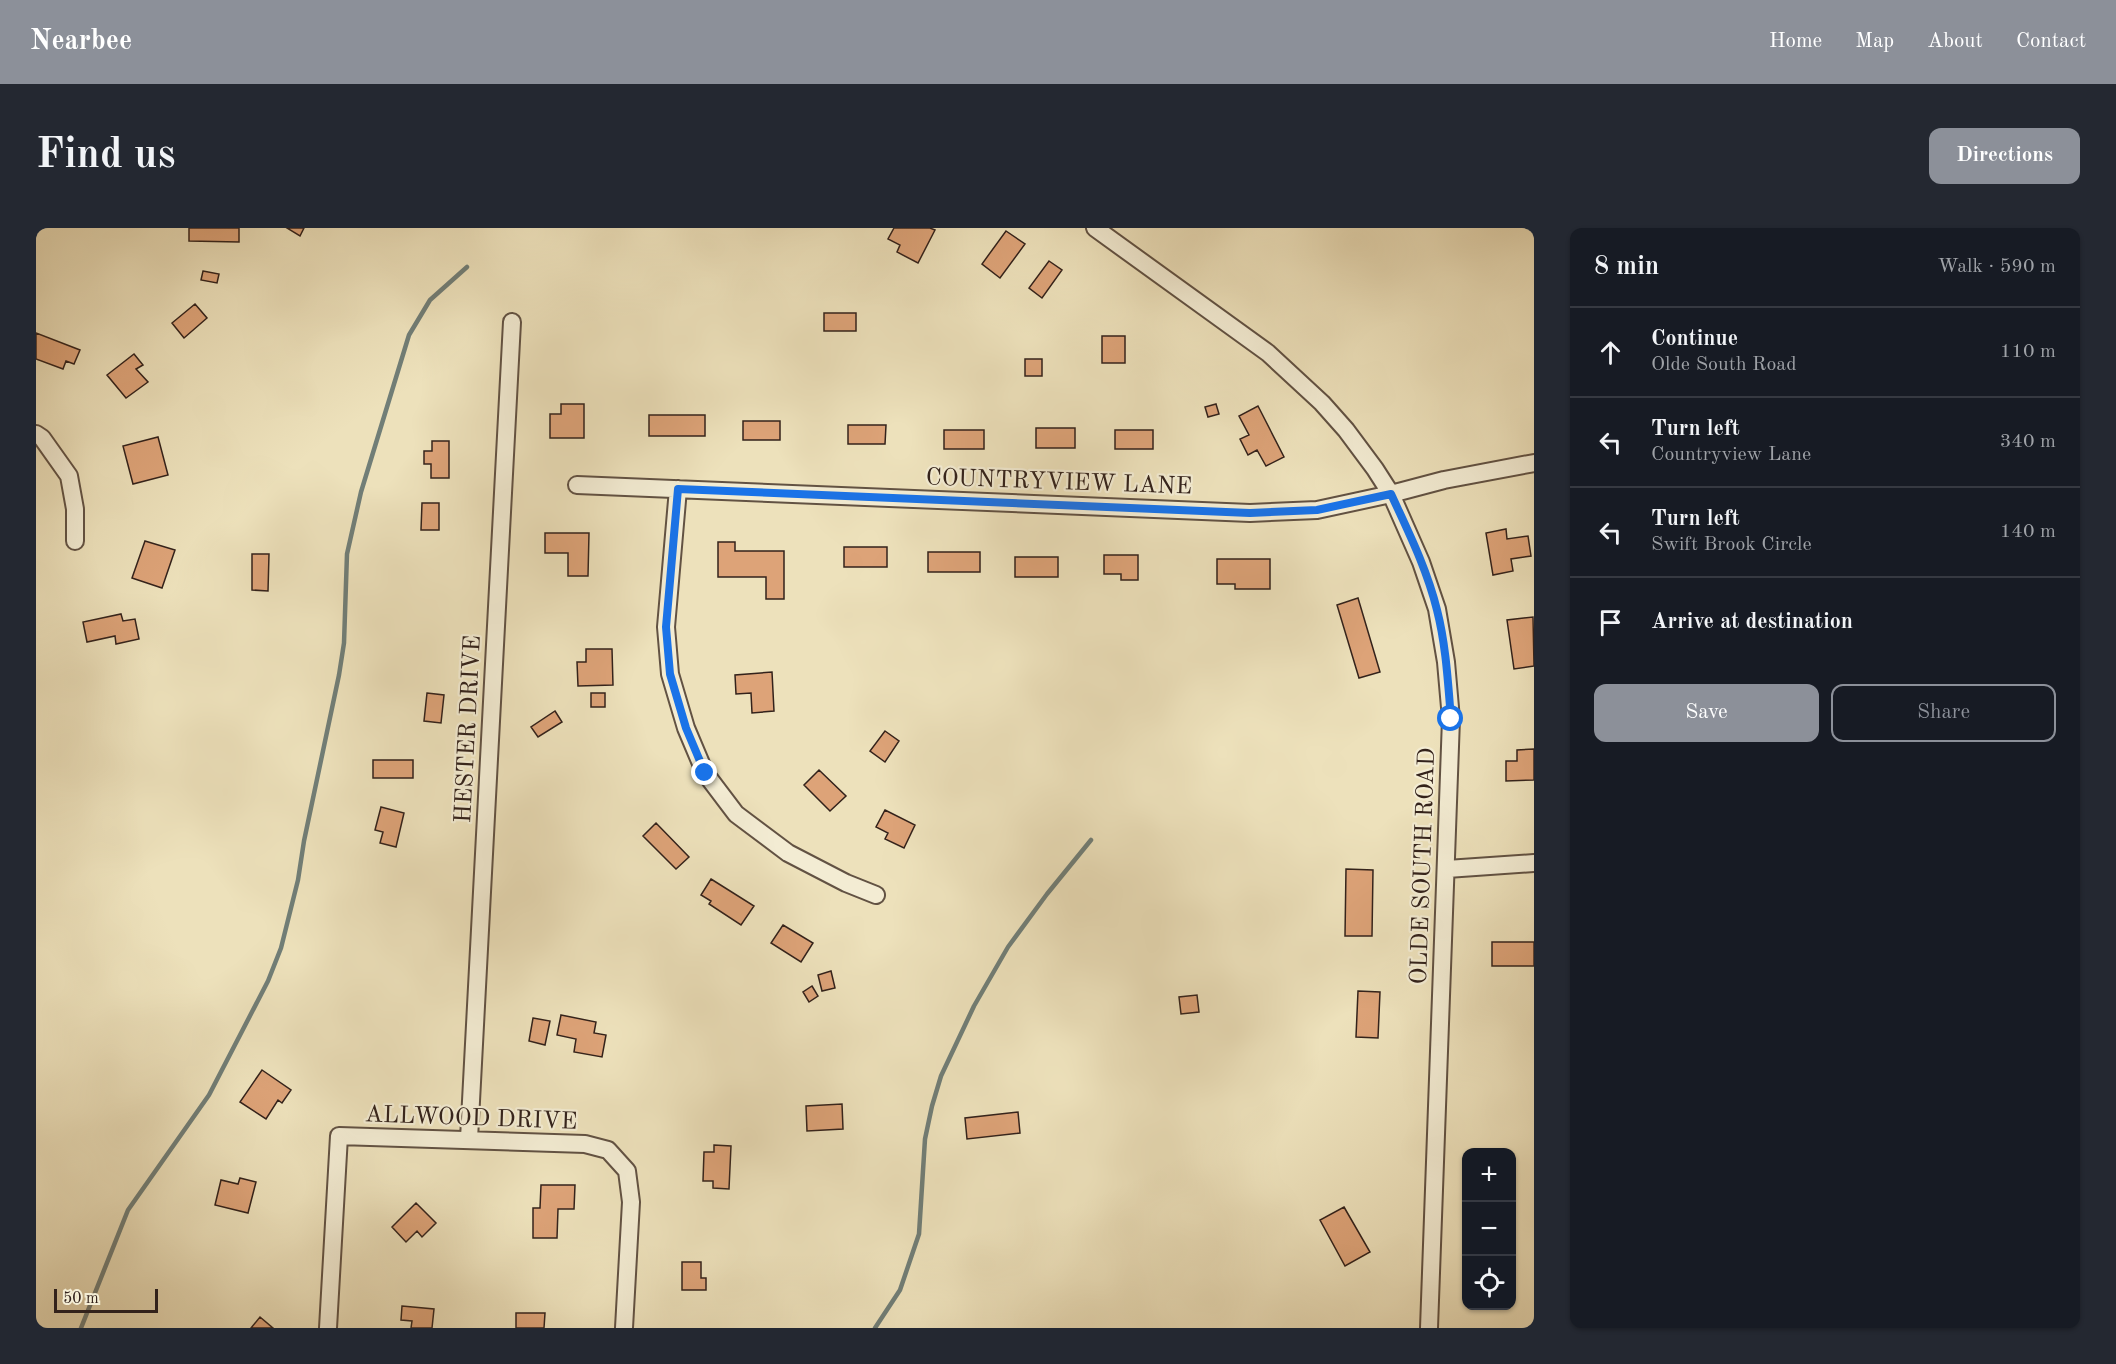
<!DOCTYPE html>
<meta charset="utf-8">
<style>
body{margin:0;font-family:"Old Standard TT",serif;background:#242831;color:#f1f3f6}
.controls{position:absolute;right:18px;bottom:18px;display:grid;overflow:hidden;border-radius:12px;box-shadow:0 2px 4px #0004}
.controls button{width:54px;height:54px;display:grid;place-items:center;padding:0;border:0;border-bottom:2px solid #363941;background:#171b24;color:#f1f3f6;font:30px sans-serif}
.scale{position:absolute;left:18px;bottom:15px;width:104px;box-sizing:border-box;padding-left:6px;border:3px solid #33221b;border-top:0;font-size:16px;line-height:21px;white-space:nowrap;color:#33221b;-webkit-text-stroke:4px #f3ecd3;paint-order:stroke}
.stop{position:absolute;width:18px;height:18px;margin:-14px;border:4px solid #1a73e8;border-radius:50%;background:#fff}
.stop.end{background:#1a73e8;border-color:#fff;box-shadow:0 2px 6px #0008}
.list{margin:0;padding:0;list-style:none}
h2{display:flex;justify-content:space-between;align-items:center;height:78px;margin:0;padding:0 24px;font-size:26px}
h2 small{font-size:20px;font-weight:400;color:#9ea1a6}
.list li{display:grid;grid-template-columns:39px 1fr auto;gap:18px;align-items:center;box-sizing:border-box;height:90px;padding:0 24px;border-top:2px solid #363941}
.list b{display:block;font-size:22px;white-space:nowrap}
.list p{margin:0;font-size:20px;white-space:nowrap;color:#9ea1a6}
.list em{font-size:20px;font-style:normal;color:#9ea1a6}
.actions{display:flex;gap:12px;padding:18px 24px}
.actions a{flex:1;padding:14px 0;border:2px solid #8c9099;border-radius:12px;text-align:center;font-size:21px;color:#8c9099}
.actions .main{background:#8c9099;color:#fff}
.icon{flex:none;width:33px;height:33px;fill:none;stroke:currentColor;stroke-width:2;stroke-linecap:round;stroke-linejoin:round}
.map{position:relative;flex:none;width:1498px;height:1100px;overflow:hidden;border-radius:12px}
header{display:flex;align-items:center;gap:36px;box-sizing:border-box;height:84px;padding:0 30px;background:#8c9099;color:#fff}
header strong{font-size:28px}
nav{display:flex;gap:33px;margin-inline-start:auto;font-size:21px}
.intro{display:flex;align-items:center;justify-content:space-between;box-sizing:border-box;height:144px;padding:0 36px}
h1{margin:0;font-size:42px}
.button{padding:15px 27px;border-radius:12px;background:#8c9099;color:#fff;font-size:21px;font-weight:700}
main{display:flex;gap:36px;padding:0 36px}
aside{flex:1;background:#171b24;border-radius:12px;box-shadow:0 2px 4px #0004}
.map>svg:first-child{display:block}
</style>
<header>
<strong>Nearbee</strong>
<nav><a>Home</a><a>Map</a><a>About</a><a>Contact</a></nav>
</header>
<div class="intro"><h1>Find us</h1><a class="button">Directions</a></div>
<main>
<div class="map">
<svg width="1498" height="1100" viewBox="0 0 1498 1100">
<rect width="100%" height="100%" fill="#ede1bb"/>
<filter id="stains"><feTurbulence type="fractalNoise" baseFrequency=".00333" numOctaves="4"/><feColorMatrix values="0 0 0 0 .2 0 0 0 0 .09 0 0 0 0 .02 0 0 0 .5 -.17"/></filter>
<radialGradient id="worn" r=".72"><stop offset=".6" stop-color="#630" stop-opacity="0"/><stop offset="1" stop-color="#630" stop-opacity=".3"/></radialGradient>
<g fill="none" stroke-linecap="round" stroke-linejoin="round">
<path stroke="#717e77" stroke-width="4.5" d="M 45,1100 L 92,982 L 173,867 L 232,753 L 245,720 L 262,652 L 268,613 L 303,447 L 308,415 L 311,326 L 325,264 L 373,107 L 394,72 L 431,39
M 839,1100 L 864,1062 L 883,1006 L 889,911 L 896,878 L 905,848 L 938,778 L 972,719 L 1011,666 L 1055,612"/>
</g>
<path fill="#dda378" stroke="#33221b" stroke-width="1.5" d="M 153,0 L 203,0 L 203,14 L 153,13 Z
M 251,0 L 268,0 L 264,8 Z
M 858,0 L 894,0 L 899,2 L 882,35 L 861,24 L 864,17 L 852,11 Z
M 970,3 L 989,16 L 964,50 L 946,36 Z
M 1013,33 L 1026,42 L 1006,70 L 993,60 Z
M 167,43 L 183,46 L 181,55 L 165,52 Z
M 159,76 L 171,90 L 148,110 L 136,95 Z
M 788,85 L 820,85 L 820,103 L 788,103 Z
M 0,105 L 44,122 L 38,136 L 30,133 L 27,141 L 0,131 Z
M 1066,108 L 1089,108 L 1089,135 L 1066,135 Z
M 98,126 L 107,137 L 100,141 L 112,154 L 90,170 L 71,147 Z
M 989,131 L 1006,131 L 1006,148 L 989,148 Z
M 525,176 L 548,176 L 548,210 L 514,210 L 514,186 L 525,186 Z
M 1180,176 L 1183,186 L 1172,189 L 1169,179 Z
M 1222,178 L 1248,229 L 1230,238 L 1221,222 L 1212,227 L 1204,211 L 1213,207 L 1203,188 Z
M 613,187 L 669,187 L 669,208 L 613,208 Z
M 707,193 L 744,193 L 744,212 L 707,212 Z
M 812,197 L 850,197 L 849,216 L 812,216 Z
M 1000,200 L 1039,200 L 1039,220 L 1000,220 Z
M 908,202 L 948,202 L 948,221 L 908,221 Z
M 1079,202 L 1117,202 L 1117,221 L 1079,221 Z
M 122,209 L 132,247 L 97,256 L 87,218 Z
M 396,213 L 413,213 L 413,250 L 395,250 L 395,236 L 388,236 L 388,223 L 396,223 Z
M 386,275 L 403,275 L 403,302 L 385,302 Z
M 1470,301 L 1471,311 L 1492,308 L 1495,328 L 1475,331 L 1477,343 L 1457,347 L 1450,305 Z
M 509,305 L 553,305 L 552,348 L 532,348 L 532,325 L 509,325 Z
M 109,313 L 139,322 L 126,360 L 96,350 Z
M 682,314 L 699,314 L 699,323 L 748,323 L 748,371 L 730,371 L 730,349 L 682,349 Z
M 808,319 L 851,319 L 851,339 L 808,339 Z
M 892,324 L 944,324 L 944,344 L 892,344 Z
M 216,326 L 233,326 L 232,363 L 216,362 Z
M 1068,327 L 1102,327 L 1102,352 L 1085,352 L 1085,346 L 1068,346 Z
M 979,329 L 1022,329 L 1022,349 L 979,349 Z
M 1181,331 L 1234,331 L 1234,361 L 1199,361 L 1199,356 L 1181,356 Z
M 1322,370 L 1344,444 L 1323,450 L 1301,377 Z
M 85,386 L 87,393 L 99,391 L 103,411 L 80,416 L 79,408 L 51,414 L 47,394 Z
M 1497,389 L 1498,438 L 1478,441 L 1471,392 Z
M 550,421 L 576,421 L 577,457 L 542,458 L 541,434 L 550,434 Z
M 736,444 L 738,483 L 716,485 L 715,465 L 700,466 L 699,447 Z
M 391,465 L 408,467 L 405,495 L 388,493 Z
M 555,465 L 569,465 L 569,479 L 555,479 Z
M 519,483 L 526,494 L 502,509 L 495,499 Z
M 849,503 L 863,513 L 849,534 L 834,523 Z
M 1498,521 L 1498,552 L 1470,553 L 1470,533 L 1481,533 L 1481,522 Z
M 337,532 L 377,532 L 377,550 L 337,550 Z
M 783,542 L 810,568 L 794,583 L 768,557 Z
M 345,579 L 368,585 L 360,619 L 344,615 L 347,604 L 339,602 Z
M 849,582 L 879,597 L 868,620 L 849,611 L 852,605 L 840,599 Z
M 620,595 L 653,629 L 640,641 L 607,608 Z
M 1310,641 L 1337,642 L 1336,708 L 1309,708 Z
M 675,651 L 718,678 L 705,697 L 673,676 L 675,673 L 665,667 Z
M 747,697 L 777,715 L 765,734 L 735,715 Z
M 1456,714 L 1498,714 L 1498,738 L 1456,738 Z
M 795,743 L 799,760 L 786,763 L 782,747 Z
M 776,758 L 782,768 L 773,774 L 767,764 Z
M 1322,763 L 1344,764 L 1342,810 L 1320,809 Z
M 1161,767 L 1163,784 L 1145,786 L 1143,769 Z
M 525,787 L 560,794 L 558,805 L 570,807 L 566,829 L 538,824 L 540,811 L 521,807 Z
M 497,790 L 514,793 L 509,817 L 493,813 Z
M 226,842 L 255,862 L 246,875 L 242,872 L 230,891 L 204,874 Z
M 806,876 L 807,901 L 771,903 L 770,878 Z
M 982,884 L 984,905 L 931,911 L 929,890 Z
M 678,917 L 695,918 L 693,961 L 677,960 L 677,953 L 667,953 L 668,924 L 678,924 Z
M 204,950 L 220,954 L 212,985 L 179,977 L 185,952 L 202,956 Z
M 505,957 L 539,957 L 538,981 L 522,981 L 521,1010 L 497,1010 L 497,980 L 504,980 Z
M 380,975 L 400,995 L 386,1009 L 381,1003 L 370,1014 L 356,999 Z
M 1308,979 L 1334,1024 L 1309,1038 L 1284,992 Z
M 646,1034 L 665,1034 L 665,1050 L 670,1050 L 670,1062 L 646,1062 Z
M 366,1078 L 398,1081 L 396,1100 L 375,1100 L 376,1093 L 365,1092 Z
M 480,1085 L 509,1085 L 508,1100 L 480,1100 Z
M 224,1089 L 237,1100 L 215,1100 Z"/>
<g fill="none" stroke-linecap="round" stroke-linejoin="round">
<g stroke="#625243" stroke-width="20">
<path id="minor" d="M 1059,0 L 1232,125 L 1286,175 L 1310,202 L 1339,241 L 1355,266 L 1385,334 L 1401,381 L 1410,434 L 1415,491 L 1393,1100
M 0,206 L 6,210 L 33,248 L 39,281 L 39,313
M 541,257 L 1214,285 L 1281,282 L 1355,266 L 1408,252 L 1498,235
M 642,261 L 630,399 L 634,446 L 650,500 L 669,545 L 700,586 L 752,625 L 810,655 L 840,667
M 1411,641 L 1498,635
M 433,911 L 476,94
M 292,1100 L 303,908 L 549,916 L 572,922 L 591,943 L 595,974 L 588,1100"/>
</g>
<use href="#minor" stroke="#f3ecd3" stroke-width="16"/>
</g>
<g fill="none" stroke-linecap="round" stroke-linejoin="round">
<path stroke="#1a73e8" stroke-width="8" d="M 669,545 L 650,500 L 634,446 L 630,399 L 642,261 L 1214,285 L 1281,282 L 1355,266 C 1372,303 1391,341 1401,382 C 1410,417 1412,455 1415,491"/>
</g>
<g text-anchor="middle" stroke-width="4.5" stroke-linejoin="round" paint-order="stroke">
<g font-size="24" fill="#33221b" stroke="#f3ecd3">
<text transform="translate(1023 253) rotate(2)" y="8">COUNTRYVIEW LANE</text>
<text transform="translate(431 501) rotate(-87)" y="8">HESTER DRIVE</text>
<text transform="translate(1386 638) rotate(-88)" y="8">OLDE SOUTH ROAD</text>
<text transform="translate(435 889) rotate(2)" y="8">ALLWOOD DRIVE</text>
</g>
</g>
<rect width="100%" height="100%" filter="url(#stains)"/>
<rect width="100%" height="100%" fill="url(#worn)"/>
</svg>
<div class="controls">
<button>+</button>
<button>−</button>
<button><svg class="icon" aria-label="locate" viewBox="0 0 24 24"><circle cx="12" cy="12" r="6"/><path d="M12 2v4M12 18v4M2 12h4M18 12h4"/></svg></button>
</div>
<div class="scale">50 m</div>
<div class="stop" style="left:1415px;top:491px"></div>
<div class="stop end" style="left:669px;top:545px"></div>
</div>
<aside>
<h2>8 min<small>Walk · 590 m</small></h2>
<ul class="list">
<li><svg class="icon" aria-label="ahead" viewBox="0 0 24 24"><path d="M12 20V5M6 11l6-6 6 6"/></svg><div><b>Continue</b><p>Olde South Road</p></div><em>110 m</em></li>
<li><svg class="icon" aria-label="left" viewBox="0 0 24 24"><path d="M17 20v-9H6M10 6l-5 5 5 5"/></svg><div><b>Turn left</b><p>Countryview Lane</p></div><em>340 m</em></li>
<li><svg class="icon" aria-label="left" viewBox="0 0 24 24"><path d="M17 20v-9H6M10 6l-5 5 5 5"/></svg><div><b>Turn left</b><p>Swift Brook Circle</p></div><em>140 m</em></li>
<li><svg class="icon" aria-label="arrive" viewBox="0 0 24 24"><path d="M6 21V4h12l-3 4 3 4H6"/></svg><div><b>Arrive at destination</b></div></li>
</ul>
<div class="actions"><a class="main">Save</a><a>Share</a></div>
</aside>
</main>
